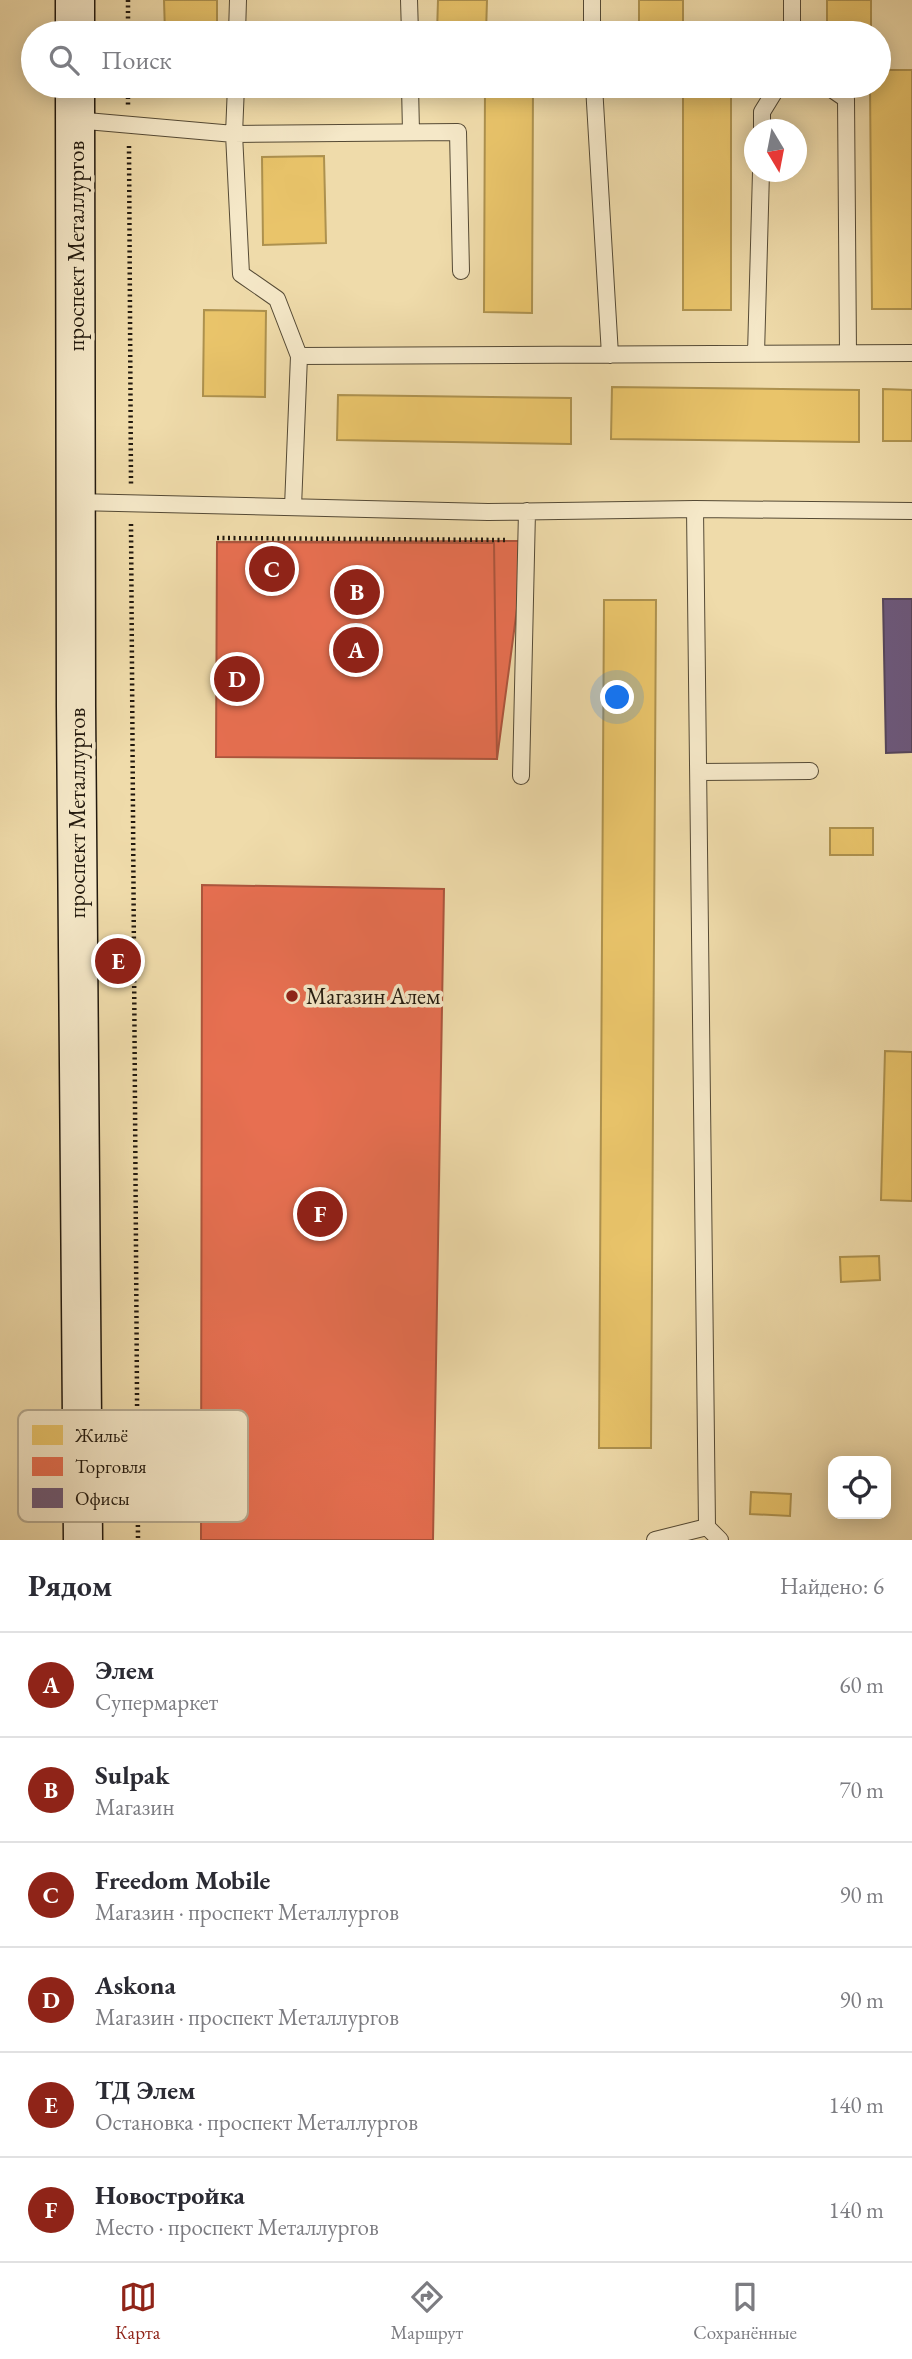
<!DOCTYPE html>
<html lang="ru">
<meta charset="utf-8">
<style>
body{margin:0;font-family:"EB Garamond",serif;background:#f2f2f3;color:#2b2b33}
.controls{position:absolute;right:21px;bottom:21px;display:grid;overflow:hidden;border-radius:14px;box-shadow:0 4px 18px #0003}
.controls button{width:63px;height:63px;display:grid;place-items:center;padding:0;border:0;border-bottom:2px solid #e1e1e2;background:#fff;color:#2b2b33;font:35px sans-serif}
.compass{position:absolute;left:744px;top:119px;width:63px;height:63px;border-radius:50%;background:#fff;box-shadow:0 4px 18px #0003;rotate:170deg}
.you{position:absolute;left:618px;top:698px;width:24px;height:24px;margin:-18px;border:5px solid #fff;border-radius:50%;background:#1a73e8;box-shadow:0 0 0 10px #1a73e833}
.badge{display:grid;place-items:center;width:46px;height:46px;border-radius:50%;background:#8f2418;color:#fff;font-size:23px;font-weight:700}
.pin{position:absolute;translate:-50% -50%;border:4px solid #fff;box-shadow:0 2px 7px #0006}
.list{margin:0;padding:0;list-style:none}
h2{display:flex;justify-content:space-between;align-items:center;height:91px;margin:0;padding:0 28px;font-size:30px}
h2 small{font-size:23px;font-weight:400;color:#7c7c81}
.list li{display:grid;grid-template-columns:46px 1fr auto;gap:21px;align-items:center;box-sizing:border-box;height:105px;padding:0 28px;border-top:2px solid #e1e1e2}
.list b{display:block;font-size:26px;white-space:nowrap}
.list p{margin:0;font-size:23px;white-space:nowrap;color:#7c7c81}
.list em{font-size:23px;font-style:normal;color:#7c7c81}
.icon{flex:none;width:38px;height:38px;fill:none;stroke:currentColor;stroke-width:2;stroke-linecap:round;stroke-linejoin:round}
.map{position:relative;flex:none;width:912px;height:1540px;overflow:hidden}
.search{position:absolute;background:#fff;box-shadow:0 4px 18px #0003;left:21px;right:21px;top:21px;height:77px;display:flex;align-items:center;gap:18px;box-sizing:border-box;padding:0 24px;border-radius:38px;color:#7c7c81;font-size:26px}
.sheet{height:721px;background:#fff}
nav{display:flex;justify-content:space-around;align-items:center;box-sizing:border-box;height:98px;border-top:2px solid #e1e1e2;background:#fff;font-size:19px;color:#7c7c81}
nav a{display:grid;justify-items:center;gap:4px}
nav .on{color:#8f2418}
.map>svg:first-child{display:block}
</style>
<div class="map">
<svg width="912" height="1540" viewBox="0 0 912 1540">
<rect width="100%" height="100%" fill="#efdbaa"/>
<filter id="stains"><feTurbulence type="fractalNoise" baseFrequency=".00286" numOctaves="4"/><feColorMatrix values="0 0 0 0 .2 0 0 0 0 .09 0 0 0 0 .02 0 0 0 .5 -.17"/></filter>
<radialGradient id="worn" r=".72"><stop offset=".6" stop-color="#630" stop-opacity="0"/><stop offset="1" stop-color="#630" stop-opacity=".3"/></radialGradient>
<path fill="#e9c46a" stroke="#ad914e" stroke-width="2" d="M 164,0 L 217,0 L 217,33 L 165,33 Z
M 438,0 L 487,0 L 486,33 L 437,33 Z
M 639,0 L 683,0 L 683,33 L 639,33 Z
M 827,0 L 871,0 L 871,33 L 827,33 Z
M 879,70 L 912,70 L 912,309 L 872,309 L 870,86 L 879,86 Z
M 485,86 L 533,86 L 532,313 L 484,312 Z
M 683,86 L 731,86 L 731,310 L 683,310 Z
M 324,156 L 326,243 L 263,245 L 262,157 Z
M 204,310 L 266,311 L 265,397 L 203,396 Z
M 612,387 L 859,390 L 859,442 L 611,439 Z
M 883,389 L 912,390 L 912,441 L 883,441 Z
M 338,395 L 571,398 L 571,444 L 337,440 Z
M 604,600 L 656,600 L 651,1448 L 599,1448 Z
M 830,828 L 873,828 L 873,855 L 830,855 Z
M 885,1051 L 912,1052 L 912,1201 L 881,1200 Z
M 879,1256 L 880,1280 L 841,1282 L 840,1257 Z
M 208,1270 L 426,1277 L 421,1540 L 203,1540 Z
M 751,1492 L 791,1494 L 790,1516 L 750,1514 Z"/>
<path fill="#e76f51" stroke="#ac553d" stroke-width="2" d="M 526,541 L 497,759 L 216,757 L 217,542 Z
M 217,542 L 494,543 L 497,759 L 216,757 Z
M 202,885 L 444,889 L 433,1540 L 201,1540 Z"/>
<path fill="#6d597a" stroke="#56465a" stroke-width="2" d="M 883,599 L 912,599 L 912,752 L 886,753 Z"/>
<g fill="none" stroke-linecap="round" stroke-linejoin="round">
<g stroke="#554a35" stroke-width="18">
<path id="lane" d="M 409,0 L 410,33
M 592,0 L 592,33
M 792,0 L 792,33
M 237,33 L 238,0
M 236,86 L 234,134 L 458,132 L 461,271
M 410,86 L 411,132
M 594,86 L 610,355
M 827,86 L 846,99 L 848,353
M 75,120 L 234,134 L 241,274 L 277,299 L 299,356
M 762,130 L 762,112 L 778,86
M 756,354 L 761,172
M 76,502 L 488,512 L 695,509 L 707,1527 L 720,1540
M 293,507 L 299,356 L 912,353
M 695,509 L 912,511
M 699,772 L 810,771
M 521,776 L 527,511
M 655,1540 L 707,1527"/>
</g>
<g stroke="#22190e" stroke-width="41">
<path id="secondary" d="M 75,0 L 75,33
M 75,86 L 76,707 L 83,1540"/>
</g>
<path stroke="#22190e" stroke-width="4.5" stroke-dasharray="2 3.5" stroke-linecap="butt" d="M 128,0 L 128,33
M 128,86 L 128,106
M 129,146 L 131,484
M 131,524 L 138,1540
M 217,538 L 505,540"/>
<use href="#lane" stroke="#f5e8c8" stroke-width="16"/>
<use href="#secondary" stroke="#f5e8c8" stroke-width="38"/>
</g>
<circle fill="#8f2418" stroke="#f5e8c8" stroke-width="2.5" cx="292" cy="996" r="7"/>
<g text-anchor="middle" stroke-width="7" stroke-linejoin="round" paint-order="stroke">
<g font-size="23" fill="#22190e" stroke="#f5e8c8">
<text transform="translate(76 246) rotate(-90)" y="8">проспект Металлургов</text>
<text transform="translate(77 813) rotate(-90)" y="8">проспект Металлургов</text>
</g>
<g font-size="23" fill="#22190e" stroke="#f5e8c8" text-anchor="start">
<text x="306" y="1004">Магазин Алем</text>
</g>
</g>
<rect x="18" y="1410" width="230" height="112" rx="10" fill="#f5e8c8" stroke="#b6aa90" stroke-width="2"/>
<rect x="32" y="1425" width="31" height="20" fill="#e9c46a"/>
<rect x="32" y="1457" width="31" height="19" fill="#e76f51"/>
<rect x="32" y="1488" width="31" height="20" fill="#6d597a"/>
<g font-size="19" fill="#22190e">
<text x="75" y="1442">Жильё</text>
<text x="75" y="1473">Торговля</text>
<text x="75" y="1505">Офисы</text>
</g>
<rect width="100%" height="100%" filter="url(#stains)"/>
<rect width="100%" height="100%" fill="url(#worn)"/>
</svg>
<div class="controls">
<button><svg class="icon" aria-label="locate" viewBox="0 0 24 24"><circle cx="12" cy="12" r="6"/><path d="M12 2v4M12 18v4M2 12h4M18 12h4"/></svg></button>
</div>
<svg class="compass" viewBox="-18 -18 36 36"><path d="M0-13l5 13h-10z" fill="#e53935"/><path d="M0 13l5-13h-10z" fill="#7c7c81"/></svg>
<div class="you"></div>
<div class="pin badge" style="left:356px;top:650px">A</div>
<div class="pin badge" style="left:357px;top:592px">B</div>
<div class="pin badge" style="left:272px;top:569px">C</div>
<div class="pin badge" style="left:237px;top:679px">D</div>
<div class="pin badge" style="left:118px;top:961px">E</div>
<div class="pin badge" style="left:320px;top:1214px">F</div>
<div class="search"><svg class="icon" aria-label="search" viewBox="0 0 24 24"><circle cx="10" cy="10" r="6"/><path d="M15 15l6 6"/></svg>Поиск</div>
</div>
<section class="sheet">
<h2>Рядом<small>Найдено: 6</small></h2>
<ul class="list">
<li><span class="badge">A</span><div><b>Элем</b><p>Супермаркет</p></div><em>60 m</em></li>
<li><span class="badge">B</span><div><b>Sulpak</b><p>Магазин</p></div><em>70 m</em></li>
<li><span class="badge">C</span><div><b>Freedom Mobile</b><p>Магазин · проспект Металлургов</p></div><em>90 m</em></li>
<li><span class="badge">D</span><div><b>Askona</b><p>Магазин · проспект Металлургов</p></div><em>90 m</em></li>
<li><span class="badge">E</span><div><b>ТД Элем</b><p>Остановка · проспект Металлургов</p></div><em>140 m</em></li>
<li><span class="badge">F</span><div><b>Новостройка</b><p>Место · проспект Металлургов</p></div><em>140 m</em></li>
</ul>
</section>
<nav>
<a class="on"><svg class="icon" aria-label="map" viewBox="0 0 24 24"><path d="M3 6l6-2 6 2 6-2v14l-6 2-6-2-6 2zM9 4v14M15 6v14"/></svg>Карта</a>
<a><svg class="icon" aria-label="directions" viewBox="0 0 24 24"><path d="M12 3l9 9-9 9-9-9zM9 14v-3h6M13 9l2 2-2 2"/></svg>Маршрут</a>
<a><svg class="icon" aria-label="saved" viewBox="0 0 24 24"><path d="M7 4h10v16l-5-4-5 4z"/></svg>Сохранённые</a>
</nav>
